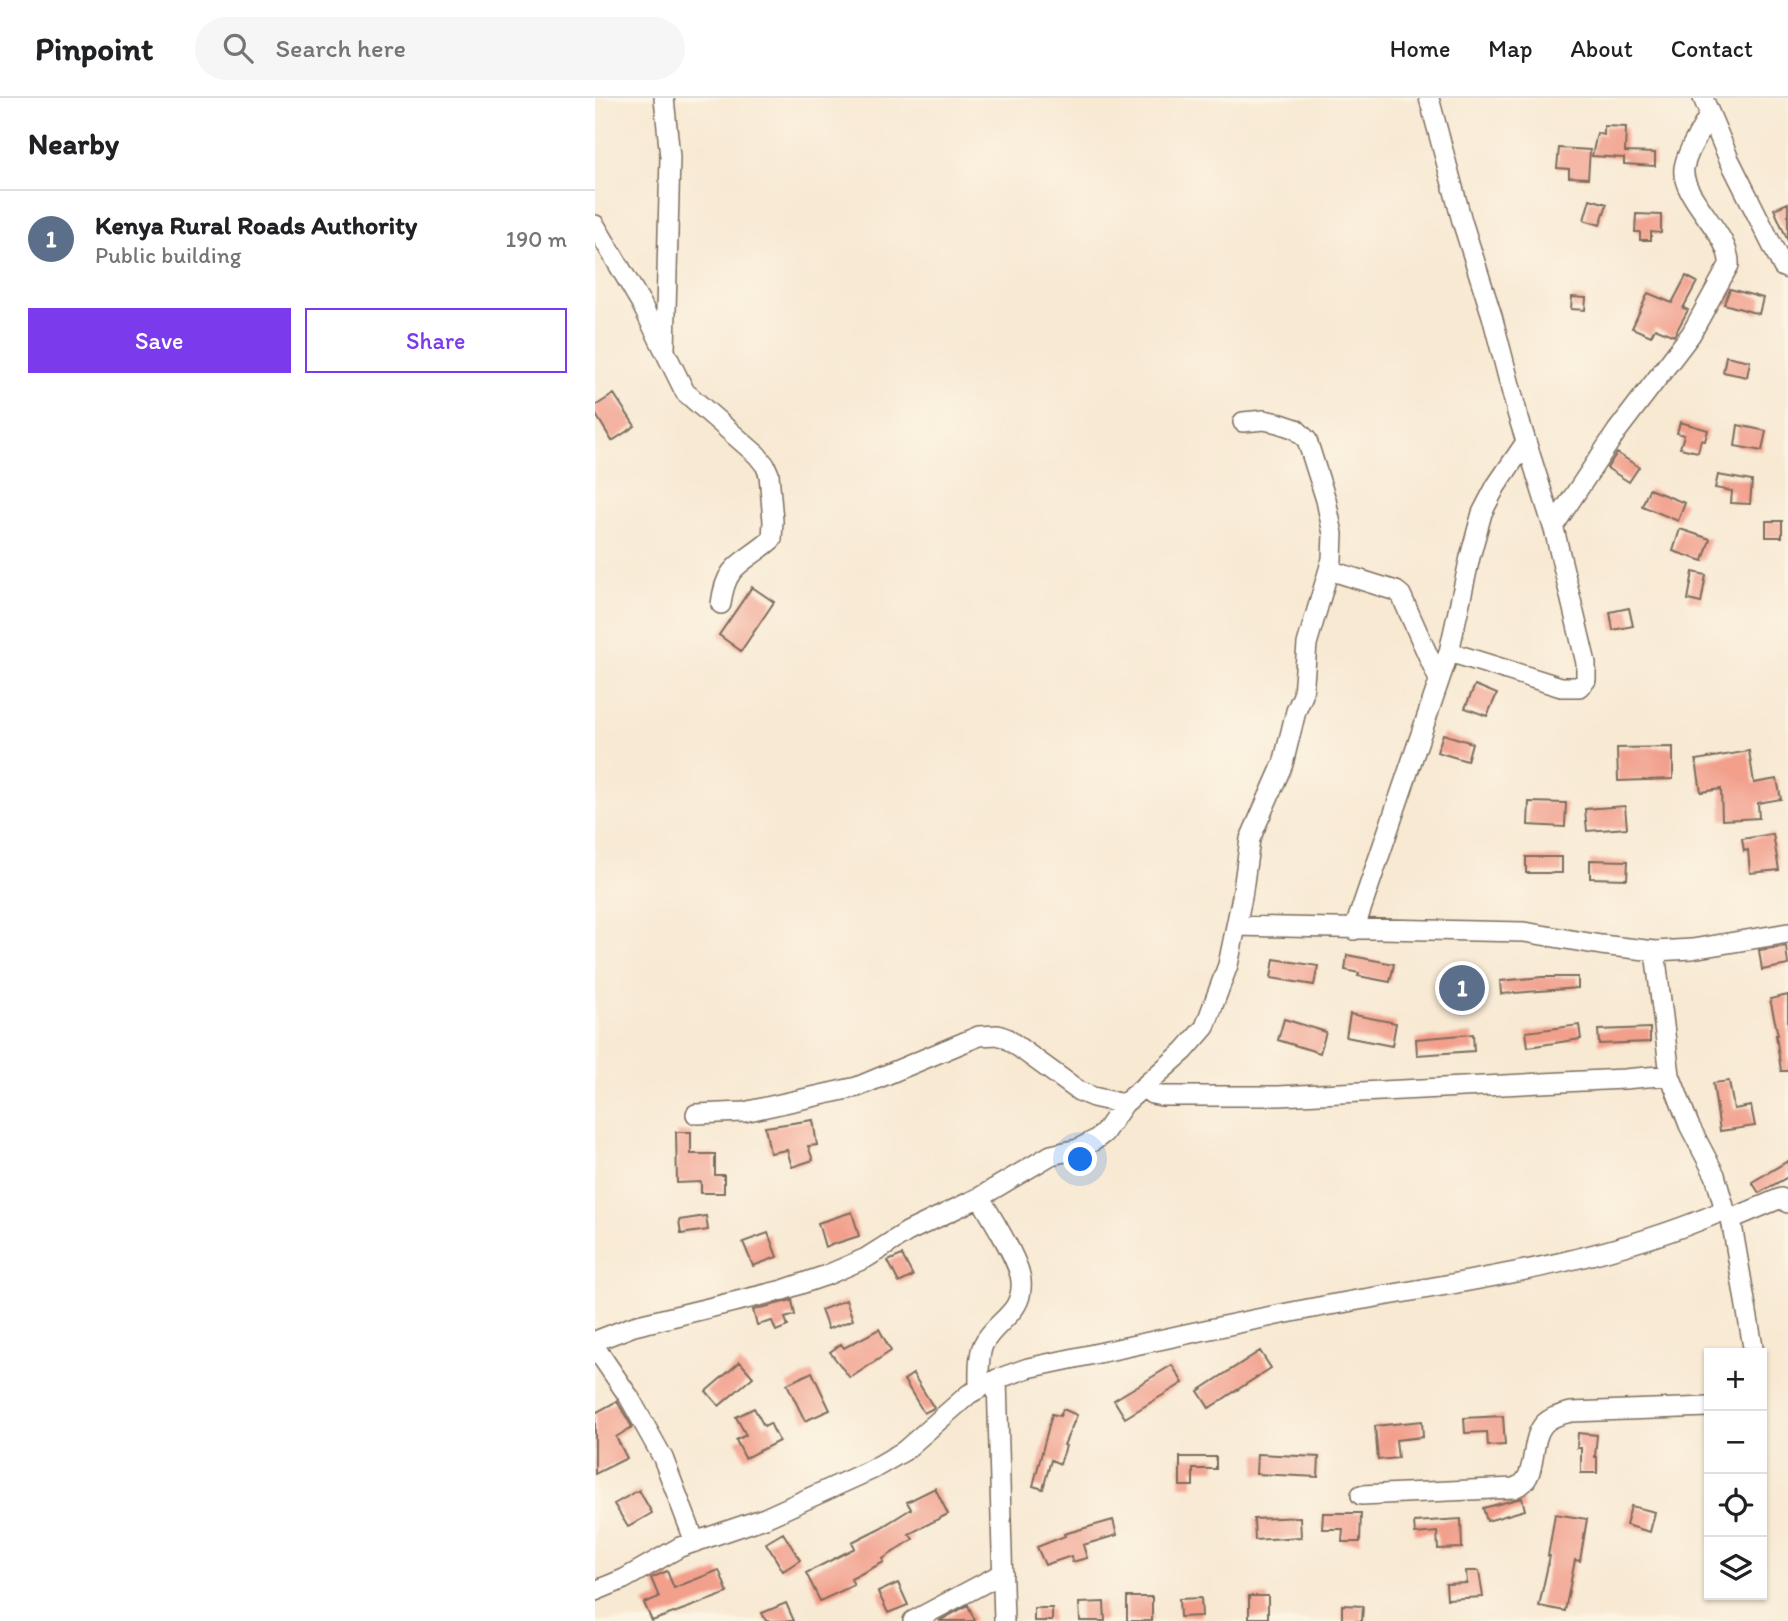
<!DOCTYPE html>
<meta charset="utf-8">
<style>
body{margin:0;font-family:Itim,sans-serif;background:#f6f6f6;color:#202124}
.controls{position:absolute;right:21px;bottom:21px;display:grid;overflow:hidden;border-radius:0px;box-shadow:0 2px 5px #0004}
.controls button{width:63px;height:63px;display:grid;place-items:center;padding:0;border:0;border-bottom:2px solid #e0e0e0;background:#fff;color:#202124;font:35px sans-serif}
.you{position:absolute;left:486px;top:1062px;width:24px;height:24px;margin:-18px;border:5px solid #fff;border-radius:50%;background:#1a73e8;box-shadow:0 0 0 10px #1a73e833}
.badge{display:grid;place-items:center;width:46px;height:46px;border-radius:50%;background:#7c3aed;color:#fff;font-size:23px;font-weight:700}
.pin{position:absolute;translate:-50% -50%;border:4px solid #fff;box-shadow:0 2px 7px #0006}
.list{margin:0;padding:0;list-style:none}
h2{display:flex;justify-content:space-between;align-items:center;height:91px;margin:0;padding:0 28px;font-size:30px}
h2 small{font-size:23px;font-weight:400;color:#757577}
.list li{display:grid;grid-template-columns:46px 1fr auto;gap:21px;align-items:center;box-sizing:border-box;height:98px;padding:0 28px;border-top:2px solid #e0e0e0}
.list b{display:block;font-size:26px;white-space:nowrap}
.list p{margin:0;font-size:23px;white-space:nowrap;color:#757577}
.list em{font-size:23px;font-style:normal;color:#757577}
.actions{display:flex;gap:14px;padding:21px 28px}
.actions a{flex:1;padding:16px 0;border:2px solid #7c3aed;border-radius:0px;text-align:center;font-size:24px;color:#7c3aed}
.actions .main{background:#7c3aed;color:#fff}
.icon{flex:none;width:38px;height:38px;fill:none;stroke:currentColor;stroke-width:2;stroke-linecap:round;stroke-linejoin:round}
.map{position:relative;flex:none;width:1193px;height:1523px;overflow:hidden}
header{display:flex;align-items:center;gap:42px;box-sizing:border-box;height:98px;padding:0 35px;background:#fff;border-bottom:2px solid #e0e0e0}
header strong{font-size:33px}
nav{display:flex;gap:38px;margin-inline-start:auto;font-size:24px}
.search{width:490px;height:63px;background:#f6f6f6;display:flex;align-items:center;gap:18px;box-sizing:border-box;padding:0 24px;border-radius:38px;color:#757577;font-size:26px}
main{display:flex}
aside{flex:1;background:#fff}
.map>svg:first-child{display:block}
</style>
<header>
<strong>Pinpoint</strong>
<div class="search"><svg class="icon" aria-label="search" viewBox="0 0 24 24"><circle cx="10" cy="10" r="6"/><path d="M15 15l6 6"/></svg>Search here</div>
<nav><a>Home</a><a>Map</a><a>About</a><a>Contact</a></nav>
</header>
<main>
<aside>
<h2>Nearby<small></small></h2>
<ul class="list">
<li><span class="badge" style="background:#5c6f8a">1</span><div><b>Kenya Rural Roads Authority</b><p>Public building</p></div><em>190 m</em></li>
</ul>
<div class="actions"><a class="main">Save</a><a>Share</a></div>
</aside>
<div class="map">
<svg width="1193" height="1523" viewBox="0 0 1193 1523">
<rect width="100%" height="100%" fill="#fcf5e5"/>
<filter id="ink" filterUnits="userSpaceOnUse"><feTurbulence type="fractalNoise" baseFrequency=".0143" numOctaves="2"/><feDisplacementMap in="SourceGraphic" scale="14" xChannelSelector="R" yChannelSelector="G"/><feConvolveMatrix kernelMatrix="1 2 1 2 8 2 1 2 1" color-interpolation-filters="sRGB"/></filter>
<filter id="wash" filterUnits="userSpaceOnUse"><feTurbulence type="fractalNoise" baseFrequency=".00686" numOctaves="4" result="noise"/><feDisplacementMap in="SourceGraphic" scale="28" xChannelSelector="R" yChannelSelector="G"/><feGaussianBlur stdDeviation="1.57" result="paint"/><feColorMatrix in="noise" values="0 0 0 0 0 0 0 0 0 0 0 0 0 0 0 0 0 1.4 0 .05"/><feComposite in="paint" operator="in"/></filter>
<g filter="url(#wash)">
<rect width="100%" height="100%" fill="#f8e9d3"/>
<g id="blocks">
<path fill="#f29f8c" d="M 1009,28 L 1031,29 L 1030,54 L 1060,55 L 1060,68 L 1029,66 L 1029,60 L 997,58 L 1002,35 L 1009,37 Z
M 964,50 L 995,52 L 993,80 L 974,79 L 974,71 L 962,70 Z
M 995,101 L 1012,106 L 1005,127 L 989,122 Z
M 1193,105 L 1193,143 L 1179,111 Z
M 1041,116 L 1066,117 L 1066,135 L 1056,134 L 1056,142 L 1045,142 L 1045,134 L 1040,134 Z
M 1091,178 L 1102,184 L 1088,210 L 1093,212 L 1079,238 L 1060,230 L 1056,238 L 1037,230 L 1053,195 L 1077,205 Z
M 1135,191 L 1168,200 L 1164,216 L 1129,206 Z
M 977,199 L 991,200 L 990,212 L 976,211 Z
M 1131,258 L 1155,263 L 1152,279 L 1128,274 Z
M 19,296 L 40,328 L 17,343 L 0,315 L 0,308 Z
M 1085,324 L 1113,332 L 1110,343 L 1106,342 L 1103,354 L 1085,350 L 1089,337 L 1082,335 Z
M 1143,327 L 1171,333 L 1167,353 L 1140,348 Z
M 1022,355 L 1044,369 L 1034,384 L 1012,370 Z
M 1123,377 L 1157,383 L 1155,406 L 1136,405 L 1137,393 L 1120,390 Z
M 1054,391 L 1090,405 L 1083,423 L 1047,408 Z
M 1171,423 L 1187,423 L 1187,439 L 1171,439 Z
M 1085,431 L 1115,441 L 1108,463 L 1078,453 Z
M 1098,474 L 1111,477 L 1106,505 L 1093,502 Z
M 157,489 L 179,504 L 146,553 L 124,537 Z
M 1034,510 L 1038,528 L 1018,532 L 1015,514 Z
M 880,587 L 902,596 L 892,618 L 870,610 Z
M 848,636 L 877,645 L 872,663 L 842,654 Z
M 1078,649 L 1078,681 L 1023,683 L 1022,650 Z
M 1154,653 L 1159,685 L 1182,681 L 1186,701 L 1163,705 L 1164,720 L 1127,722 L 1126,691 L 1106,694 L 1101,662 Z
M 934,704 L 971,705 L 970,729 L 933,727 Z
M 1030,708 L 1032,730 L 992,733 L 990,711 Z
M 1178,736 L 1184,772 L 1155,775 L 1153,752 L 1149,753 L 1147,741 Z
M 931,759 L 967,759 L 967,775 L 931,775 Z
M 995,762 L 1033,763 L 1032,781 L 995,780 Z
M 1191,848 L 1193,867 L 1167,872 L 1164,852 Z
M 752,857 L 799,866 L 795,884 L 763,878 L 764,875 L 750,872 Z
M 679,861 L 723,868 L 719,887 L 676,880 Z
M 947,879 L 983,879 L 983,890 L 906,896 L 905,883 Z
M 1193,897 L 1193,973 L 1186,973 L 1181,937 L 1183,937 L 1175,901 Z
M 755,916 L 801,925 L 797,948 L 751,939 Z
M 689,921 L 731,934 L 725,955 L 683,942 Z
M 984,927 L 986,941 L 933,949 L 931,934 Z
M 1055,930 L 1055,944 L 1004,946 L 1003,932 Z
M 878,936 L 879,953 L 822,957 L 821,941 Z
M 1134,983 L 1139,1011 L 1156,1008 L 1160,1028 L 1125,1033 L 1118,985 Z
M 218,1022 L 222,1047 L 213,1048 L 218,1062 L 197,1069 L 192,1052 L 175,1055 L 170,1029 Z
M 81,1034 L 96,1034 L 96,1056 L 120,1056 L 120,1077 L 129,1077 L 129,1095 L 106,1095 L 106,1084 L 82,1085 Z
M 1193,1063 L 1193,1079 L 1164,1095 L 1157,1084 Z
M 257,1114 L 264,1138 L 230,1149 L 223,1125 Z
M 111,1118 L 113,1132 L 86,1136 L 84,1122 Z
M 173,1135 L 182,1159 L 158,1168 L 148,1144 Z
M 307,1157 L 318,1178 L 304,1185 L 293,1163 Z
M 197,1202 L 200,1217 L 190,1220 L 193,1228 L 181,1233 L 177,1223 L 162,1227 L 158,1212 Z
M 251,1202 L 258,1222 L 233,1231 L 226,1212 Z
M 284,1231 L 296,1253 L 255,1280 L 235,1254 L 246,1246 L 249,1250 Z
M 665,1253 L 676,1270 L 614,1310 L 603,1293 Z
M 145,1264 L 158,1279 L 124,1308 L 111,1293 Z
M 577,1267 L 588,1285 L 530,1320 L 519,1302 Z
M 217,1274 L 235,1312 L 210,1323 L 192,1286 Z
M 318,1276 L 339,1310 L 329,1315 L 309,1282 Z
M 22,1303 L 37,1329 L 21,1339 L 32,1360 L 0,1376 L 0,1315 Z
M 159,1310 L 169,1328 L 175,1325 L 184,1343 L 150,1360 L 141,1342 L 151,1337 L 141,1319 Z
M 468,1311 L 482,1317 L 469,1347 L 471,1348 L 465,1366 L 456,1362 L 448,1391 L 438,1388 L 457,1316 L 465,1318 Z
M 908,1318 L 910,1347 L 893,1348 L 892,1334 L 870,1335 L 869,1320 Z
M 827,1323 L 828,1339 L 801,1342 L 803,1360 L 783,1362 L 780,1328 Z
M 983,1335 L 1002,1337 L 1000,1359 L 1002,1359 L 1002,1375 L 986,1375 L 986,1350 L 982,1350 Z
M 662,1356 L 724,1359 L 723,1379 L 661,1376 Z
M 585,1359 L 621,1359 L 621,1371 L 598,1371 L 598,1388 L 585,1388 Z
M 340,1390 L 353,1416 L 314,1436 L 318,1441 L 288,1461 L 289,1464 L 256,1481 L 259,1487 L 225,1503 L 211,1475 L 260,1450 L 257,1444 L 285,1430 L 316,1411 L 312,1404 Z
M 44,1392 L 57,1415 L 33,1429 L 19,1406 Z
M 927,1400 L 930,1412 L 892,1423 L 888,1410 Z
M 1036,1408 L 1060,1414 L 1055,1434 L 1031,1427 Z
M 728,1415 L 766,1415 L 765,1444 L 747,1444 L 748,1431 L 727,1431 Z
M 960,1416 L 992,1421 L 985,1463 L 980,1462 L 970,1513 L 944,1508 L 955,1458 L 953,1458 Z
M 705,1419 L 706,1439 L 660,1442 L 659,1421 Z
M 866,1421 L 867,1450 L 843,1451 L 842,1434 L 820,1436 L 819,1424 Z
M 518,1422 L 522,1437 L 488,1447 L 492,1460 L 477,1464 L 476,1458 L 450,1467 L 442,1449 L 470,1438 L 469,1436 Z
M 188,1435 L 205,1462 L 188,1473 L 171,1445 Z
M 124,1472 L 133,1495 L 57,1523 L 49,1505 L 64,1499 L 56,1480 L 72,1473 L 79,1490 Z
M 871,1473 L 884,1473 L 888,1499 L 852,1501 L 851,1486 L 872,1485 Z
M 303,1485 L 313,1507 L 293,1515 L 283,1494 Z
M 654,1498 L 673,1498 L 673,1520 L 654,1520 Z
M 532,1499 L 557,1499 L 557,1523 L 532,1523 Z
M 606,1500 L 607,1518 L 585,1519 L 584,1501 Z
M 509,1504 L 510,1523 L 485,1523 L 484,1505 Z
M 191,1505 L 199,1523 L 171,1523 L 167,1515 Z
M 373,1507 L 380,1523 L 344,1523 Z
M 747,1507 L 768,1508 L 767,1523 L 747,1523 Z
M 439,1510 L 457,1510 L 457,1523 L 439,1523 Z"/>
</g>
</g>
<g filter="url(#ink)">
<use href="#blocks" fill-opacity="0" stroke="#7d6d5d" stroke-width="2"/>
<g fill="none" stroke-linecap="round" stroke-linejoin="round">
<g stroke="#7d6d5d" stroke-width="22">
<path id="minor" d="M 69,0 L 75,59 L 70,251
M 834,0 L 867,123 L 897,218 L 923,318 L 960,435 L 991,565 L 991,582 L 984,589 L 966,589 L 854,554
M 1108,0 L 1134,61 L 1188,169 L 1193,171
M 0,127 L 46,205 L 90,294 L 162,357 L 170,367 L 174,376 L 178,423 L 177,441 C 149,466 131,464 126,506
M 958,429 L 1022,333 L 1096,236 L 1134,167 C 1136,136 1085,99 1089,70 C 1092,52 1106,33 1114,17
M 734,472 L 801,493 L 806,497 L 844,582
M 641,828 L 929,834 L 1006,847 L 1060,853 L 1097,851 L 1193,835
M 759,832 L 854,554 L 875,459 L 887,415 L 901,388 L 931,344
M 1060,853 L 1075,977 L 1094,1027 L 1120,1077 L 1130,1112
M 548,989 L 557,996 L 567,998 L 684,998 L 1029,981 L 1075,977
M 101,1016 L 149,1014 L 262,989 L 384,938 L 403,937 L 411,940 L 484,993 L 498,999 L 529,1006
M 1136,1121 L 1159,1255
M 0,1243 L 39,1228 L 188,1192 L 232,1177 L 271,1160 L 312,1134 L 385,1099 L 456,1057 L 483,1051 L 500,1042 L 509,1035 L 529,1006 L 589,953 L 610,929 L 633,867 L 647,799 L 655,741 L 688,666 L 701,613 L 708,597 L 712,546 L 737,461 L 738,436 L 731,402 L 712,342 L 701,331 L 683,325 L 669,322 L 648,324
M 0,1249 L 34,1299 L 68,1360 L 100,1444
M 402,1281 L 409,1523
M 384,1290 C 384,1277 383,1259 388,1247 C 399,1223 429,1216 426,1183 C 425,1163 395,1118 385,1099
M 766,1397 L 919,1390 C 922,1388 927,1387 929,1384 C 942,1371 935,1340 950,1325 C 956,1319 967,1316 976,1314 L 1114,1309
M 0,1493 L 29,1481 L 85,1449 L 170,1420 L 278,1371 L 309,1353 L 374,1296 L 402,1281 L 433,1270 C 531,1250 630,1226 729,1208 C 864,1184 1004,1167 1130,1112 L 1136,1121 L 1186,1100 L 1193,1105
M 318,1523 L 408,1475"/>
</g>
<use href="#minor" stroke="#fff" stroke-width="19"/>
</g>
</g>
</svg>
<div class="controls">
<button>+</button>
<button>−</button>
<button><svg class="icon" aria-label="locate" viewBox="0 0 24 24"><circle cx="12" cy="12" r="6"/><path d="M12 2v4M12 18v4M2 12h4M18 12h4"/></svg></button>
<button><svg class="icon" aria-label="layers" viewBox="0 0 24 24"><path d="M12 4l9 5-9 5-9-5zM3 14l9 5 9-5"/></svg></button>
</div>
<div class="you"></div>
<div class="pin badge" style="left:867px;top:890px;background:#5c6f8a">1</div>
</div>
</main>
